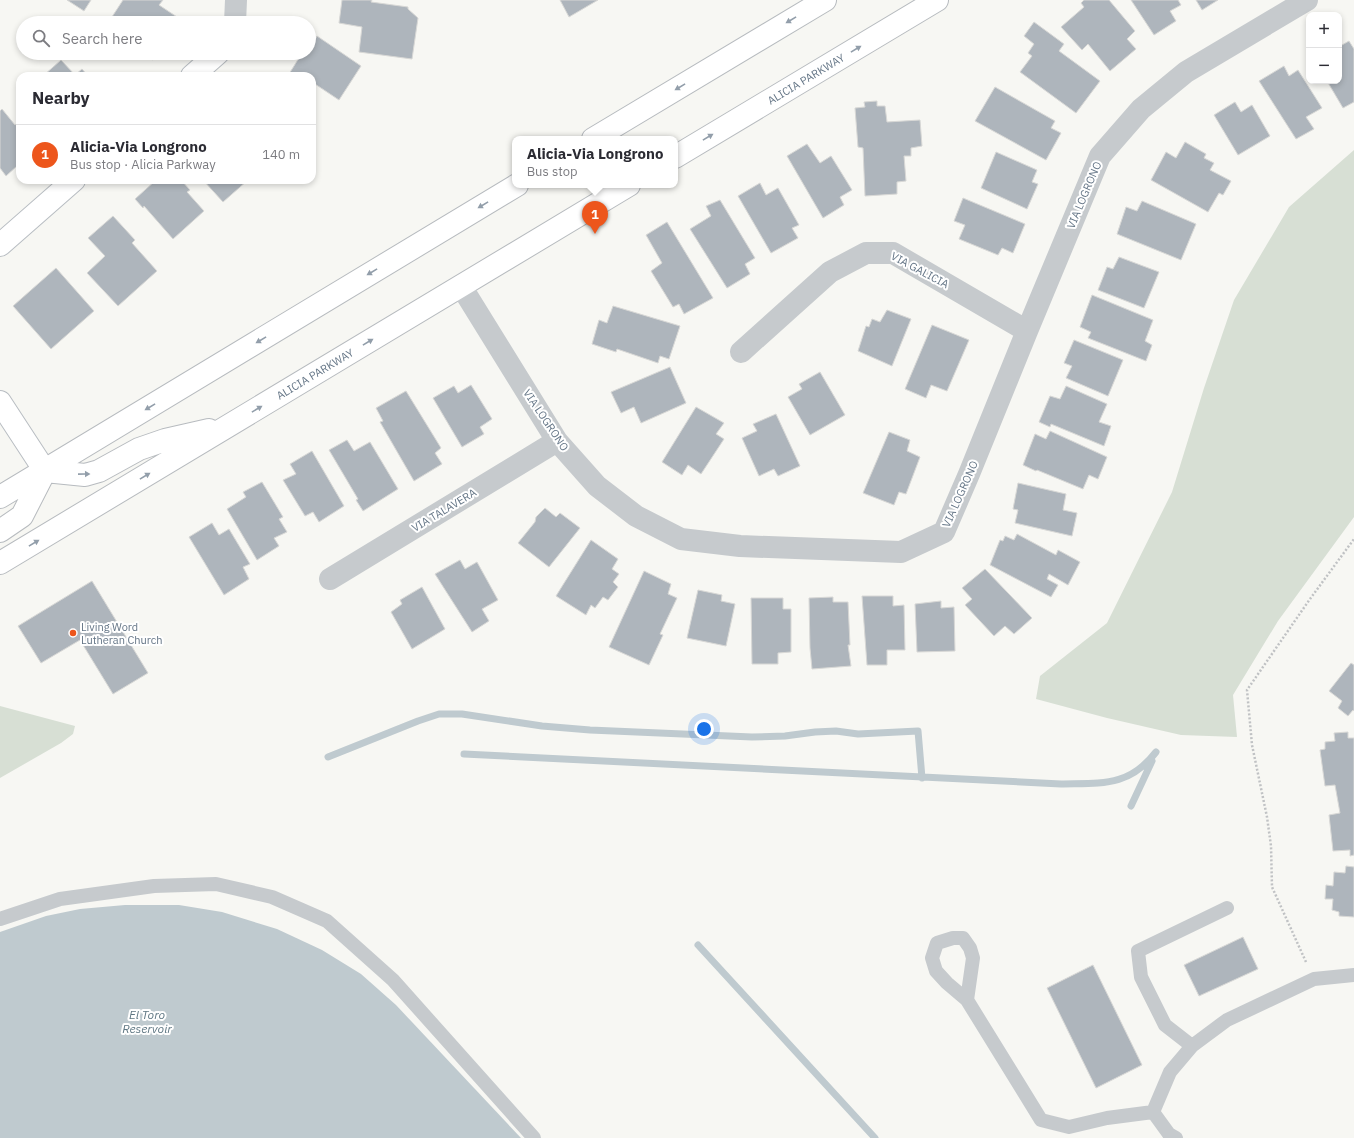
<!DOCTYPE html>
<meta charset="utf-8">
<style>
body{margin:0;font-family:"IBM Plex Sans",sans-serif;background:#f7f7f7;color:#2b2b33}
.controls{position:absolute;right:12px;top:12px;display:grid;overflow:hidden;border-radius:8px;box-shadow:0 2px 6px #0003}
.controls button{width:36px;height:36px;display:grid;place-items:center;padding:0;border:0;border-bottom:1px solid #e1e1e2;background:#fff;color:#2b2b33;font:20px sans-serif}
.you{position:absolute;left:704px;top:729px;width:14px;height:14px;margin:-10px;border:3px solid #fff;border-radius:50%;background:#1a73e8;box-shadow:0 0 0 6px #1a73e833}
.badge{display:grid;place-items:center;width:26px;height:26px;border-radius:50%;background:#ed561c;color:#fff;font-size:13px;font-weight:700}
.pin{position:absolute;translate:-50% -33px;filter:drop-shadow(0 1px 2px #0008)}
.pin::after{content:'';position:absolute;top:21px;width:14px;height:12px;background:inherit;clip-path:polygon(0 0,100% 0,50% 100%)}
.popup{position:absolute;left:512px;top:136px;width:166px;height:52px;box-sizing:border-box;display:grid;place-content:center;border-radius:8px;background:#fff;filter:drop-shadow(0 1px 3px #0005);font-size:13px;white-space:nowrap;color:#7c7c81}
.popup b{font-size:15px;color:#2b2b33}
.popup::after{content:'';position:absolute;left:50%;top:100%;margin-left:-8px;border:8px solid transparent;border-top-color:#fff}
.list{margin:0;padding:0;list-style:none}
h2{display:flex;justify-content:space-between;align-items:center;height:52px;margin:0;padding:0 16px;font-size:17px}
h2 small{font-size:13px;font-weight:400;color:#7c7c81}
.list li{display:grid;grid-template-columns:26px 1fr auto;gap:12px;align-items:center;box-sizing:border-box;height:60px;padding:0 16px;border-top:1px solid #e1e1e2}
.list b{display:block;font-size:15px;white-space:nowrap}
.list p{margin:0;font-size:13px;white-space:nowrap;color:#7c7c81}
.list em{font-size:13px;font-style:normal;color:#7c7c81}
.icon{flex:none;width:22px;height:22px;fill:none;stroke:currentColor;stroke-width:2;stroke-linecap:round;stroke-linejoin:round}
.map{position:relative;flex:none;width:1354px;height:1138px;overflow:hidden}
.search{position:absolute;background:#fff;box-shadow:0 2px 6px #0003;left:16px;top:16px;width:300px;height:44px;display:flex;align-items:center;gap:10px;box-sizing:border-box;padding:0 14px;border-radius:22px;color:#7c7c81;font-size:15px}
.panel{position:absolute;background:#fff;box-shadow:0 2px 6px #0003;left:16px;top:72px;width:300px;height:112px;border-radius:12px}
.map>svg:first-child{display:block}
</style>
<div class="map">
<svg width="1354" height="1138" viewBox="0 0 1354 1138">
<rect width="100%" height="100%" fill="#f7f7f3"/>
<path fill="#d7dfd4" d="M 1354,150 L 1354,517 L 1278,621 L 1233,695 L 1237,737 L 1181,735 L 1107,718 L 1036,699 L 1040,676 L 1107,623 L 1172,492 L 1204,388 L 1234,300 L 1289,207 Z
M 0,706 L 75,726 L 73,734 L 61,743 L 0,778 Z"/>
<path fill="#bfcacf" d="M 125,905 L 179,905 L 222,912 L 277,929 L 322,950 L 361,974 L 396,1005 L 521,1138 L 0,1138 L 0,932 L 46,916 L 80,909 Z"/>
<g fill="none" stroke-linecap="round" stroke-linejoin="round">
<path stroke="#bfcacf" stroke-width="7" d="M 464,754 L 1061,784 C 1102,783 1129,787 1156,752
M 328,757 L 418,721 L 439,714 L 462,714 L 542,726 L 590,730 L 752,737 L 785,736 L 815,732 L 836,731 L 858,734 L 918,731 L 922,778
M 1131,806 L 1152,761
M 698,945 L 875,1138"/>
</g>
<path fill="#aeb5bc" stroke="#d8d8d6" d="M 67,0 L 91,0 L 84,11 Z
M 123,0 L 163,0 L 159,5 L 180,19 L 178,23 L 108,23 Z
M 342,0 L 372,0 L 371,2 L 408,7 L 408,9 L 418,18 L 412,59 L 359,52 L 362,27 L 339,23 Z
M 560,0 L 598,0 L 569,17 Z
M 1084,0 L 1109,0 L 1135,31 L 1127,39 L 1136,49 L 1110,71 L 1088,44 L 1082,50 L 1061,27 L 1084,7 L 1081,3 Z
M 1131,0 L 1178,0 L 1181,5 L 1170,11 L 1176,21 L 1154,35 Z
M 1196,0 L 1218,0 L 1202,10 Z
M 1034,22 L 1064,44 L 1059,51 L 1100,81 L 1076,113 L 1020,72 L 1032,56 L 1028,53 L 1034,44 L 1024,36 Z
M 317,36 L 361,66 L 339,100 L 312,82 L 312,76 L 292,76 L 289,74 L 302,53 L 309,53 L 309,45 L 311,47 Z
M 1339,40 L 1342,45 L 1349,41 L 1354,49 L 1354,102 L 1343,108 L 1327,81 L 1339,81 Z
M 142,53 L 157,53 L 153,60 Z
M 61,60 L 75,75 L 82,69 L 88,76 L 43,76 Z
M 1284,66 L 1289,76 L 1298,70 L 1322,108 L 1306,117 L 1314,129 L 1296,139 L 1259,81 Z
M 995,87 L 1055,121 L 1051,128 L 1061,133 L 1046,160 L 975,121 Z
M 877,101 L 877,106 L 885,106 L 887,122 L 920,120 L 922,146 L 911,148 L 911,156 L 904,156 L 906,181 L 897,182 L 897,194 L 865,196 L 863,148 L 858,147 L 855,108 L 865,107 L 864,102 Z
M 1235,102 L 1241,112 L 1252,105 L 1270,136 L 1238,155 L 1214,115 Z
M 2,109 L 15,125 L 20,121 L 20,167 L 19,168 L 17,166 L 6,176 L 0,168 L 0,111 Z
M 1185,142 L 1206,154 L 1204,158 L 1214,163 L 1210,170 L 1231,181 L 1223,195 L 1219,193 L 1208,212 L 1151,180 L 1166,152 L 1176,158 Z
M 807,144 L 820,163 L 831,156 L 852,190 L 840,197 L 844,205 L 823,218 L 787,156 Z
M 996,152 L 1037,170 L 1032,182 L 1038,184 L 1027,209 L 981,188 Z
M 156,180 L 181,180 L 190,190 L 187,192 L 204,211 L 173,239 L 144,206 L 143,208 L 135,199 Z
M 203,180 L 248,180 L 223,202 Z
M 760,183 L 766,195 L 778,188 L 799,225 L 792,228 L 798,238 L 771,253 L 738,196 Z
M 963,198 L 1025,224 L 1013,253 L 1002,248 L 998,255 L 959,239 L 965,225 L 954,221 Z
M 720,200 L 755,258 L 745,264 L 750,274 L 727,288 L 690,229 L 711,216 L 706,206 Z
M 1142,201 L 1196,224 L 1181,260 L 1117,234 L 1126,207 L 1137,211 Z
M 113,216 L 135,240 L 132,243 L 157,271 L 118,306 L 87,273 L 105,256 L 88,238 Z
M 667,222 L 713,298 L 684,314 L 679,304 L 673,307 L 651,271 L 662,263 L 646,235 Z
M 1119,257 L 1159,272 L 1144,308 L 1098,290 L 1107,267 L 1113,269 Z
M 56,268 L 94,311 L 51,349 L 13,306 Z
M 1092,295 L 1153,320 L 1145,341 L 1152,345 L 1146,361 L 1088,338 L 1091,332 L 1080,327 Z
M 613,306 L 680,326 L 669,359 L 660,356 L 658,363 L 617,349 L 616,352 L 592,344 L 599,320 L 607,323 Z
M 887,310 L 911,319 L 892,366 L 858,351 L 866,326 L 869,327 L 872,319 L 880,322 Z
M 932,325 L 969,340 L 947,391 L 931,385 L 926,398 L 905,389 Z
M 1074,340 L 1123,360 L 1108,396 L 1066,378 L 1072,366 L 1064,363 Z
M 670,367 L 686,403 L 641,423 L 634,407 L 621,413 L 611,392 Z
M 820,372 L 845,415 L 810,435 L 788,397 L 802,389 L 799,384 Z
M 471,385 L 492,419 L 480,427 L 484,434 L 462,447 L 433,398 L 454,386 L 458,393 Z
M 1066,386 L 1107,404 L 1099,422 L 1111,426 L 1104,446 L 1051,424 L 1050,427 L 1039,422 L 1050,396 L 1060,399 Z
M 406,391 L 441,448 L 435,453 L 442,464 L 414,481 L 380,422 L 383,421 L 376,408 Z
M 696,407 L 724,423 L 716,434 L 724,439 L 701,474 L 688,465 L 682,475 L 662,462 Z
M 776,414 L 800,466 L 778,476 L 774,469 L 759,476 L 742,438 L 757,431 L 753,424 Z
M 1050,431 L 1107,457 L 1098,479 L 1089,475 L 1083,489 L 1037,470 L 1036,471 L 1023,465 L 1035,434 L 1046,439 Z
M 889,432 L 910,440 L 907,451 L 920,457 L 906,494 L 899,492 L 894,505 L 863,493 Z
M 347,440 L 354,451 L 370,442 L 398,489 L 363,511 L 356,500 L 358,499 L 329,450 Z
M 312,451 L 344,506 L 319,522 L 313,512 L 305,516 L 283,480 L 296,474 L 290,464 Z
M 262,482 L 283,517 L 279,519 L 287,532 L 274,538 L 279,546 L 257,560 L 227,509 L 246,497 L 243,492 Z
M 1018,483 L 1066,494 L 1063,510 L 1077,513 L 1072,536 L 1015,523 L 1018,510 L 1013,509 Z
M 545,508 L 556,517 L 560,513 L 580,528 L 549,567 L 518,543 L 535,522 L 536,517 Z
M 212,523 L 219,535 L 229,529 L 250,564 L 243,567 L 249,579 L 224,595 L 189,537 Z
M 1017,534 L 1056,555 L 1058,550 L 1080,562 L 1068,585 L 1049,574 L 1047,579 L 1058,585 L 1051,597 L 990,565 L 1000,540 L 1003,541 L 1005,536 L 1014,540 Z
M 591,540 L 618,559 L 612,569 L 619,574 L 613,582 L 618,587 L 608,600 L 603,597 L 595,608 L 591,605 L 586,615 L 556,596 Z
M 460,560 L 465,569 L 477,562 L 498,600 L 482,609 L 489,621 L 472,632 L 435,574 Z
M 985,569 L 1032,618 L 1014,634 L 1005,626 L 994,636 L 965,605 L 972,599 L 962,588 Z
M 644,571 L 671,584 L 668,594 L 677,598 L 660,634 L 663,635 L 649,665 L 609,647 Z
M 92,581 L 148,673 L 113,694 L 80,640 L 41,663 L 18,626 Z
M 422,587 L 445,629 L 412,649 L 391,612 L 402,604 L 400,600 Z
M 698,590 L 722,595 L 721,601 L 735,604 L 726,646 L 687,638 Z
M 862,596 L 893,596 L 893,606 L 904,605 L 905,650 L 887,650 L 887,665 L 867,665 Z
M 833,597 L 833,602 L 848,602 L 850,645 L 848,645 L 851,666 L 812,669 L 810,648 L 809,598 Z
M 751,598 L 783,598 L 783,609 L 791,609 L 791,652 L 778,653 L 778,664 L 752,664 Z
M 941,601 L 941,608 L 954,607 L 955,651 L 917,652 L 915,604 Z
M 1351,663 L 1354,665 L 1354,711 L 1353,710 L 1348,716 L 1338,708 L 1342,701 L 1329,691 Z
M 1348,732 L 1348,738 L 1354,738 L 1354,855 L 1350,856 L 1350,850 L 1333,851 L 1329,815 L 1340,813 L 1335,785 L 1325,786 L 1320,750 L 1325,749 L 1325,742 L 1335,741 L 1334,733 Z
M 1346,866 L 1354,867 L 1354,917 L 1339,916 L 1339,912 L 1332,910 L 1333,899 L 1325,899 L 1326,885 L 1333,886 L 1334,872 L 1345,873 Z
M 1243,937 L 1258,969 L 1199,996 L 1184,965 Z
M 1093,965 L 1142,1065 L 1096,1088 L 1047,988 Z"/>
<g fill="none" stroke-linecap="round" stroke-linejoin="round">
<g stroke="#b8bdc2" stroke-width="24">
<path id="secondary" d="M 192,76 L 218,53
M 0,245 L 74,180
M 0,402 L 45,471"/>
</g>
<g stroke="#b7bbbf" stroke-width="24">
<path id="primary" d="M 593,139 L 825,0
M 675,157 L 937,0
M 0,497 L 517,185
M 0,531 L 22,516 L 45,471 L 85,475 L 99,471 L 139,449 L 165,440 L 209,430
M 0,563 L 629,185"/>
</g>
<path stroke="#c0c2c4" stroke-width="2.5" stroke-dasharray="2 2" stroke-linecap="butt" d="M 1306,962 L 1272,887 L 1271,846 L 1267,817 L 1252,745 L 1247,690 L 1310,599 L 1354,539"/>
<path stroke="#c6cacd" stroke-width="14" d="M 0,919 L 60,899 L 154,886 L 216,884 L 272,897 L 327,921 L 393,980 L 534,1138
M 967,1000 L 973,958 L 970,948 L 963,938 L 953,938 L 937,943 L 932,958 L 936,971 L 947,983 L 967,1000 L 1041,1120 L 1069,1127 L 1107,1118 L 1153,1112
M 1192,1046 L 1165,1025 L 1141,977 L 1138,951 L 1227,908
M 1176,1138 L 1169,1134 L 1153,1112 L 1170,1072 L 1192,1046 L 1227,1020 L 1314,979 L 1354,975"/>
<path stroke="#c6cacd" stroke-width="22" d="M 235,23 L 236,0
M 461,286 L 557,441 L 597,486 L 636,516 L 681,539 L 740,546 L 901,552 L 944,532 L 969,474 L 1027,331 L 1100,156 L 1141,109 L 1186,72 L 1307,0
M 741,352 L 830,272 L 866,253 L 893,253 L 1027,331
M 330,579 L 557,441"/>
<use href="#secondary" stroke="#fff" stroke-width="22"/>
<use href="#primary" stroke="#fff" stroke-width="22"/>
</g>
<defs><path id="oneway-solid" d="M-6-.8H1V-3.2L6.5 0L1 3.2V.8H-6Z"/></defs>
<g fill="#929eaa">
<use href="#oneway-solid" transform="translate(791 20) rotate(149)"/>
<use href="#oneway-solid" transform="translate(856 49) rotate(-31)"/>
<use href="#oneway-solid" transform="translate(680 87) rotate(149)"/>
<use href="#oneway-solid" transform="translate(708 137) rotate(-31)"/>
<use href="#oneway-solid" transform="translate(483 205) rotate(149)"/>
<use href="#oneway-solid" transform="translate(372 272) rotate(149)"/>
<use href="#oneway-solid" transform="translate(261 340) rotate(149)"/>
<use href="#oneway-solid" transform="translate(368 342) rotate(-31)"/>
<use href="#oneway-solid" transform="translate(150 407) rotate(149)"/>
<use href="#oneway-solid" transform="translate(257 409) rotate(-31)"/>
<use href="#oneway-solid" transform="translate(84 474) rotate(-1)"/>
<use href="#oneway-solid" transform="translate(145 476) rotate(-31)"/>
<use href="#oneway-solid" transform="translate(34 543) rotate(-31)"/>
</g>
<circle fill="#ed561c" stroke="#fff" stroke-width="1.5" cx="73" cy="633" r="4"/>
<g text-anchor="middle" stroke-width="4" stroke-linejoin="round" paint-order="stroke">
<g font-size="11" fill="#647586" stroke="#fff">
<text transform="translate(806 79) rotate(-31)" y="4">ALICIA PARKWAY</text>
<text transform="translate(1084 195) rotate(-67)" y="4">VIA LOGRONO</text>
<text transform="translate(920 270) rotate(28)" y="4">VIA GALICIA</text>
<text transform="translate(315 374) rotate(-31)" y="4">ALICIA PARKWAY</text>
<text transform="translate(546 420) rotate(56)" y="4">VIA LOGRONO</text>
<text transform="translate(960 494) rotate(-66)" y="4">VIA LOGRONO</text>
<text transform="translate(444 510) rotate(-31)" y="4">VIA TALAVERA</text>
</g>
<g font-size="11" fill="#647586" stroke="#fff" text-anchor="start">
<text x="81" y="631">Living Word<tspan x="81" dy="13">Lutheran Church</tspan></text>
</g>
<g font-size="12" font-style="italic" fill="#5f7783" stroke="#fff">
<text x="147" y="1019">El Toro<tspan x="147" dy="14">Reservoir</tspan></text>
</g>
</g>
</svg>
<div class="controls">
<button>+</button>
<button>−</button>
</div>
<div class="you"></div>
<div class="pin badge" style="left:595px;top:234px">1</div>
<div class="popup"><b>Alicia-Via Longrono</b>Bus stop</div>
<div class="search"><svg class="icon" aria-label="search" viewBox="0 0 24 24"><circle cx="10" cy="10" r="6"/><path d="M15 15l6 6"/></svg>Search here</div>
<section class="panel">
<h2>Nearby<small></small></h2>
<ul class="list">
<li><span class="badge">1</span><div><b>Alicia-Via Longrono</b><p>Bus stop · Alicia Parkway</p></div><em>140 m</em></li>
</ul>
</section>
</div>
